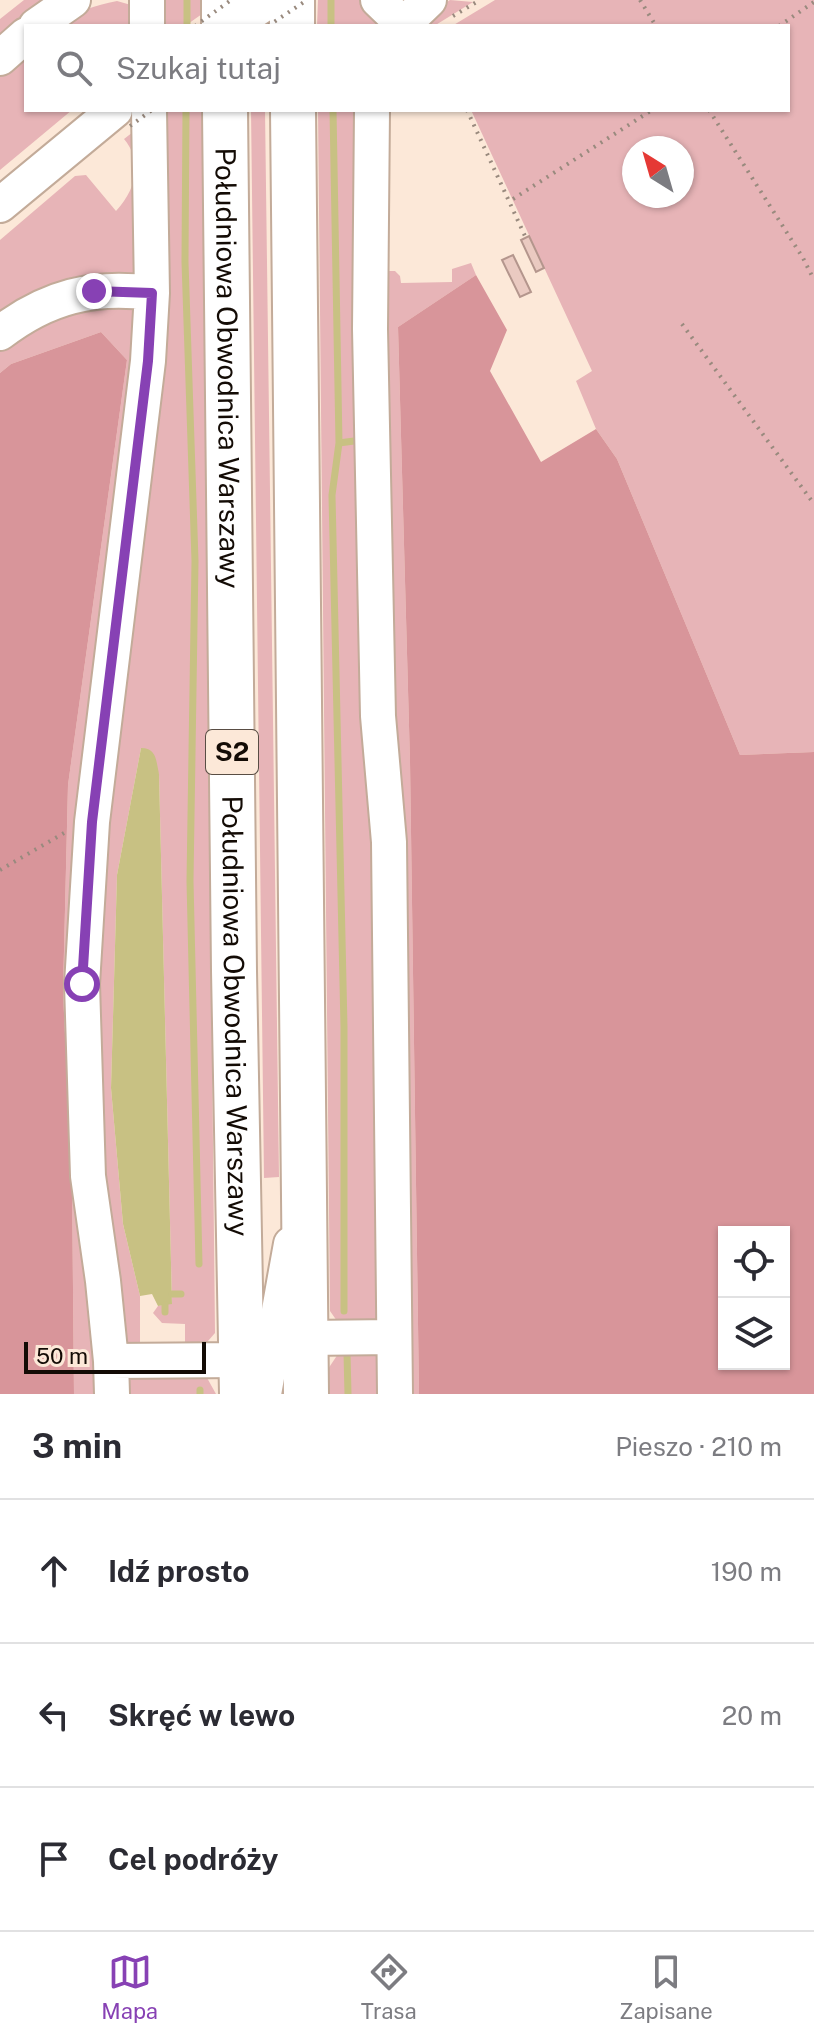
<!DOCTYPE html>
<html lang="pl">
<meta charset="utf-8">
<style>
body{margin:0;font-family:"Public Sans",sans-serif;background:#f2f2f3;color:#2b2b33}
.controls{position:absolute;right:24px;bottom:24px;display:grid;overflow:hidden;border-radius:0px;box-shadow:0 2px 6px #0004}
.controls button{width:72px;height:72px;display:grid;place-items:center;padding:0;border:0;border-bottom:2px solid #e1e1e2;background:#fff;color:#2b2b33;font:40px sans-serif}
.compass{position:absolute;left:622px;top:136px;width:72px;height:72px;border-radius:50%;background:#fff;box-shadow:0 2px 6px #0004;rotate:323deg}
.scale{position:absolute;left:24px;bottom:20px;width:182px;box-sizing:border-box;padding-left:8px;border:4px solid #130b05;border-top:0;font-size:22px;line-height:28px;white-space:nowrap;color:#130b05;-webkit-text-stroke:6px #fce8d8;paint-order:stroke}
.stop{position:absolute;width:24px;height:24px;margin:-18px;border:6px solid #8741b4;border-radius:50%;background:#fff}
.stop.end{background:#8741b4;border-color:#fff;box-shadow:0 2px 8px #0008}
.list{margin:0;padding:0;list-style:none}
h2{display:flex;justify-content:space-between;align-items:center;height:104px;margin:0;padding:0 32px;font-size:34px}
h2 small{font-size:26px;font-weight:400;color:#7c7c81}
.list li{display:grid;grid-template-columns:52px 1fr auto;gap:24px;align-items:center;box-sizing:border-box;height:144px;padding:0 32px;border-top:2px solid #e1e1e2}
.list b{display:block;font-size:30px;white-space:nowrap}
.list em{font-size:26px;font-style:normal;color:#7c7c81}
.icon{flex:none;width:44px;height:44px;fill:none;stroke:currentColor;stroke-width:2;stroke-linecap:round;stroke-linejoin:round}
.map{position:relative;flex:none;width:814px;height:1394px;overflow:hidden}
.search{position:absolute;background:#fff;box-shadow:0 2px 6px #0004;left:24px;right:24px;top:24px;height:88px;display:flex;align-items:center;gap:20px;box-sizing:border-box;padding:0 28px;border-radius:0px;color:#7c7c81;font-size:30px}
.sheet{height:536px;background:#fff}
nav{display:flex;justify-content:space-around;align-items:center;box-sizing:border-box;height:112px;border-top:2px solid #e1e1e2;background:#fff;font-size:22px;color:#7c7c81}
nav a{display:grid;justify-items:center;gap:4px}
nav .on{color:#8741b4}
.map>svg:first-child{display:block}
</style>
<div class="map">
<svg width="814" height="1394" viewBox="0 0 814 1394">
<rect width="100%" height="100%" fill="#fce8d8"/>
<path fill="#e7b4b7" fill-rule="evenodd" d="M 24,0 L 54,0 L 0,49 L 0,19 Z
M 159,0 L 202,0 L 202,14 L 185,26 L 159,26 Z
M 370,0 L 384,26 L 317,26 L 318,0 Z
M 450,0 L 473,2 L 434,26 L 428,26 C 431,13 440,7 450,0 Z
M 495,0 L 814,0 L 814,752 L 740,755 L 617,459 L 596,429 L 576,381 L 592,371 L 471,110 L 788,110 L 788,26 L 452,26 ZM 634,148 L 682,148 L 682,196 L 634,196 Z
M 117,1 L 131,5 L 140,26 L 58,26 C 75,12 95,5 117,1 Z
M 26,53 L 26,110 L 72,110 L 0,170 L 0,76 Z
M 162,110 L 202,110 L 215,1333 L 201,1349 L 185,1352 L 185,1324 L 162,1323 L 153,1313 L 158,1306 L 172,1303 L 159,774 L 141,748 L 117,875 L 111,1088 L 123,1224 L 140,1296 L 140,1351 L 124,1348 L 97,1138 L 96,862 Z
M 251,110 L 265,110 L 279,1177 L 264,1178 Z
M 318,110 L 360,110 L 385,1313 L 376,1323 L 337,1321 L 330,1311 Z
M 142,125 L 135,276 L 0,320 L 0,240 L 75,176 L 86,175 L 116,211 C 135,190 144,163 124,139 Z
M 471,263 L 476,275 L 398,327 L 410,762 L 419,1394 L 404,1394 L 379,283 L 389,271 L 395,271 L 400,276 L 401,283 L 452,282 L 452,269 Z
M 103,307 L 129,308 L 136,313 L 95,717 L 100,1394 L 74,1394 L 72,1181 L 63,992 L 68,785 L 127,360 L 101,332 L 11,364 L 0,373 L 0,350 L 52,318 Z
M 372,1348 L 383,1356 L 385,1394 L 329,1394 L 328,1369 L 338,1354 Z
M 129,1374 L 206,1376 L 216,1394 L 119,1394 Z"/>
<path fill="#d8959a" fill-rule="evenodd" d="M 476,275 L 507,330 L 490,371 L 541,462 L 596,429 L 617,459 L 740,755 L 814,752 L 814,1394 L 419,1394 L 410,762 L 398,327 ZM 784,1232 L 784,1364 L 724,1364 L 724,1232 Z
M 101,332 L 127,360 L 68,785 L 63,992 L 72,1181 L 74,1394 L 0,1394 L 0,373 L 11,364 Z"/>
<path fill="#c8c183" d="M 141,748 C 157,748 156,761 159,774 L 172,1304 L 158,1306 L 152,1294 L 140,1296 L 123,1224 L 111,1088 L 117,875 Z"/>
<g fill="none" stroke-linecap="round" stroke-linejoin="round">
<path stroke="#c8c183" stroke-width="7" d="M 187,26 L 187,0
M 331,26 L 331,0
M 186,110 L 185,262 L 195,561 L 190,881 L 199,1264
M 333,110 L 339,443 L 354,441
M 339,443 L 332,495 L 344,1027 L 344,1311
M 172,1294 L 181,1294
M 165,1305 L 165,1312
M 347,1353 L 348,1394
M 200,1390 L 200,1394"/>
</g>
<path fill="#eacac1" stroke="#b4968d" stroke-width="2" d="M 529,236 L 544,268 L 536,272 L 521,240 Z
M 513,255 L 531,292 L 520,297 L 502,260 Z"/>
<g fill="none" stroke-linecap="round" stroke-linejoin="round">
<g stroke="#c3ab99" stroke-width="38">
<path id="minor" d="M 147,0 L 147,26
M 378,0 L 403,24
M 36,26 L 73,0
M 231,26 L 270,0
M 402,26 L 429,0
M 0,58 L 26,35
M 372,110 L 370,329 L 378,716 L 389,842 L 395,1394
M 0,205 L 115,110
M 0,333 C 47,297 93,285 152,293
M 111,1361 L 241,1360 L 273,1344 L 305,1338 L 394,1337
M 112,1394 L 111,1361 L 103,1281 L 88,1176 L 82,984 L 92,822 L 148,361 L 152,293 L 149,110
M 264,1394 L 291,1244"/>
</g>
<g stroke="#c3ab99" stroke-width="48">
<g id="highway">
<path d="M 224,0 L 224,26"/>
<path d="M 292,0 L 292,26"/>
<path id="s1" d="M 225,110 L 234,971 L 242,1394"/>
<path d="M 293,110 L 306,1394"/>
</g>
</g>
<path stroke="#998a7e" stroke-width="4" stroke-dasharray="2 6" stroke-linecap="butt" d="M 640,0 L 656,26
M 453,16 L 480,0
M 779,26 L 814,2
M 467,110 L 525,236
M 709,110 L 803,258 L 814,280
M 513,199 L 652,110
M 682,324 L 814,504
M 0,870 L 64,833"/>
<use href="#minor" stroke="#fff" stroke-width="34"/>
<use href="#highway" stroke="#fff" stroke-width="44"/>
<path stroke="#998a7e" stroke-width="4" stroke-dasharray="2 6" stroke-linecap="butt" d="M 195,26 L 231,0
M 268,26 L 307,0
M 130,126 L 152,110"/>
</g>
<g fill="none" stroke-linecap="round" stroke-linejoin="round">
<path stroke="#8741b4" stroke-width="10" d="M 82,984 L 92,822 L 148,361 L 152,293 L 94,291"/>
</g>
<g text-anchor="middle" stroke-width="6" stroke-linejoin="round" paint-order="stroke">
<rect fill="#fce8d8" stroke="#594d44" stroke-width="2" x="206" y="730" width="52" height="44" rx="6"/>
<g font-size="26" font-weight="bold" fill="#130b05">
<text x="232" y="761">S2</text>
</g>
<g font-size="28" fill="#130b05" stroke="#fce8d8">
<text dy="10" stroke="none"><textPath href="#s1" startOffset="258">Południowa Obwodnica Warszawy</textPath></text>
<text dy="10" stroke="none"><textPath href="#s1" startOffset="906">Południowa Obwodnica Warszawy</textPath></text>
</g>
</g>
</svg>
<div class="controls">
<button><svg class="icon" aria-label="locate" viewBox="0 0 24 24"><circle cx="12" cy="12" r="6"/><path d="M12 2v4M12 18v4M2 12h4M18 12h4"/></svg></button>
<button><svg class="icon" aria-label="layers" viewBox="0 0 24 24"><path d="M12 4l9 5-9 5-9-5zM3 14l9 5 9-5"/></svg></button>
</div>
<svg class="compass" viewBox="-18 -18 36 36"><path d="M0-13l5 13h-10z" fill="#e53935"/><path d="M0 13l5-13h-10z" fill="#7c7c81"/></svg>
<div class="scale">50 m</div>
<div class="stop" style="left:82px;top:984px"></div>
<div class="stop end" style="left:94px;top:291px"></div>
<div class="search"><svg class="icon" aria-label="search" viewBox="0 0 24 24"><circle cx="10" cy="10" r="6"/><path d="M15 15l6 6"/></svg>Szukaj tutaj</div>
</div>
<section class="sheet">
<h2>3 min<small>Pieszo · 210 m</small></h2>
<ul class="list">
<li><svg class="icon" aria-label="ahead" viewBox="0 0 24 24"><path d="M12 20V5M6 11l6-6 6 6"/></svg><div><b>Idź prosto</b></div><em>190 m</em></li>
<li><svg class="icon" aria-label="left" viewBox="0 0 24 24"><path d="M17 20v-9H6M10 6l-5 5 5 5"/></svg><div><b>Skręć w lewo</b></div><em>20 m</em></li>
<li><svg class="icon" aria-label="arrive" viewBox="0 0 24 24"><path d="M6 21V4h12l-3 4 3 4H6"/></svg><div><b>Cel podróży</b></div></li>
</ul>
</section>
<nav>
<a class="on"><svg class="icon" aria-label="map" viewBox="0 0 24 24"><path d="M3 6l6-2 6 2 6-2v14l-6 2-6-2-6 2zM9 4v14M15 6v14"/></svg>Mapa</a>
<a><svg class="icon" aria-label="directions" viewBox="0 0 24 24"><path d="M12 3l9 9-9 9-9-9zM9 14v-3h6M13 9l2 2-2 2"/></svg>Trasa</a>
<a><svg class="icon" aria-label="saved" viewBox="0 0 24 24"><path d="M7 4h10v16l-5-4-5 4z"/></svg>Zapisane</a>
</nav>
